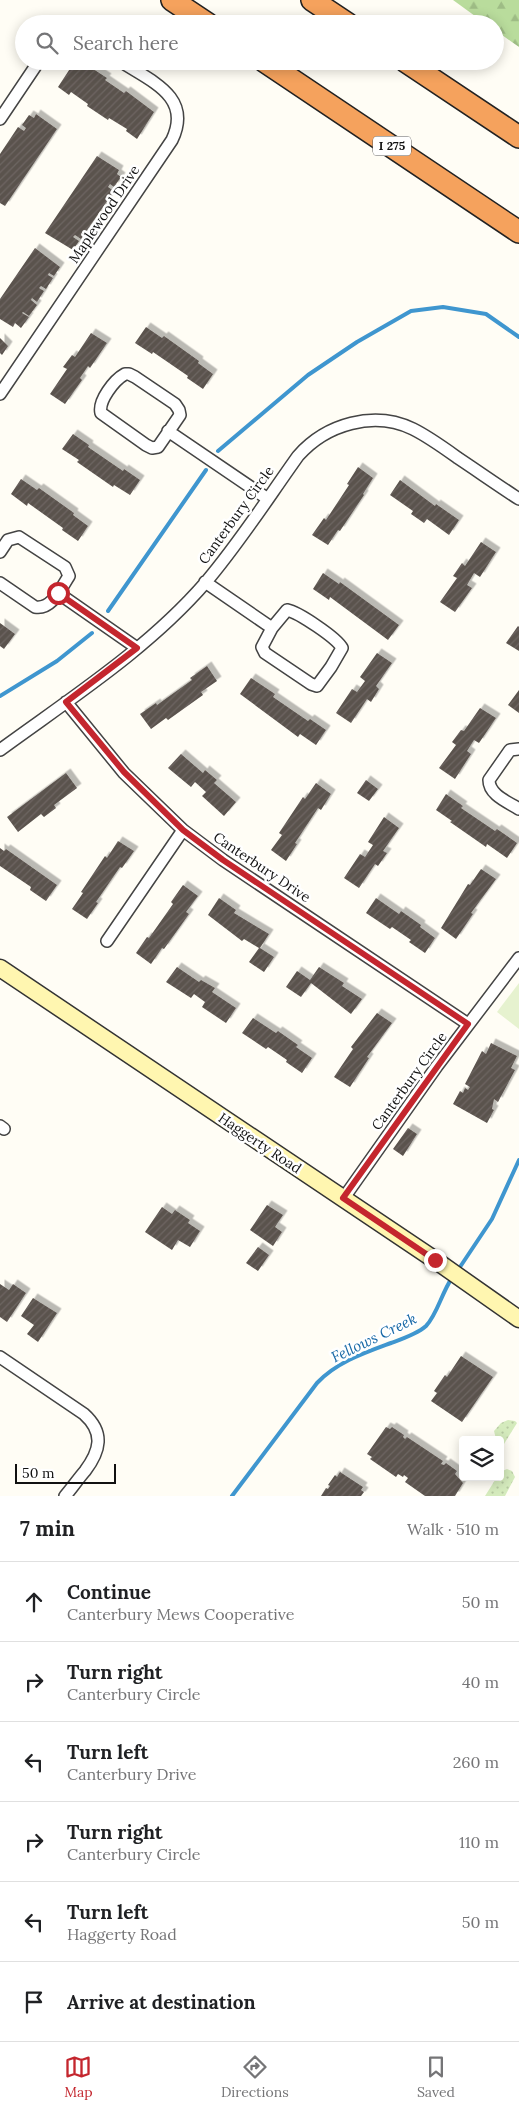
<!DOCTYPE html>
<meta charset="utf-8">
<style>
body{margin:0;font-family:Lora,serif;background:#f6f6f6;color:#202124}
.controls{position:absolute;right:15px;bottom:15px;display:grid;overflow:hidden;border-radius:5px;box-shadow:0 2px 12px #0003}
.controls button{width:45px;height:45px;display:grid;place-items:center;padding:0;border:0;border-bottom:1px solid #e0e0e0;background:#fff;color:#202124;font:25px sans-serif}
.scale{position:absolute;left:15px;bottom:12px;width:101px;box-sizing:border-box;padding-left:5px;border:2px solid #111;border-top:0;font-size:14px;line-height:18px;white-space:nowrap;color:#111;-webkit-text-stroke:4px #fff;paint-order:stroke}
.stop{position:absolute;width:15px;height:15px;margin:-11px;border:4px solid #c4262e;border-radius:50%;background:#fff}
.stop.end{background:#c4262e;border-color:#fff;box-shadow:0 1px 5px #0008}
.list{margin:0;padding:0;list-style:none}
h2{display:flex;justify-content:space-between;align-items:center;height:65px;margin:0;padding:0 20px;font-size:21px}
h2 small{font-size:16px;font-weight:400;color:#757577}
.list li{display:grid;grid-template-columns:32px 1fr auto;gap:15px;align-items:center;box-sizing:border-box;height:80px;padding:0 20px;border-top:1px solid #e0e0e0}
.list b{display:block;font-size:19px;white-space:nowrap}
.list p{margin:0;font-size:16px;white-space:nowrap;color:#757577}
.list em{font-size:16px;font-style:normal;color:#757577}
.icon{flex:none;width:28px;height:28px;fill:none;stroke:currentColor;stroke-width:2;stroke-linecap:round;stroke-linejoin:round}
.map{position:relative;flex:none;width:519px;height:1496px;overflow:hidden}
.search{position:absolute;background:#fff;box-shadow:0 2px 12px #0003;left:15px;right:15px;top:15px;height:55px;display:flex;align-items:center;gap:12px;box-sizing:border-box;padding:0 18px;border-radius:28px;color:#757577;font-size:19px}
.sheet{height:545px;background:#fff}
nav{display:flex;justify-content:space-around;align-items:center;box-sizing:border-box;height:70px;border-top:1px solid #e0e0e0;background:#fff;font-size:14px;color:#757577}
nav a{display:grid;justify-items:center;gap:2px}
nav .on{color:#c4262e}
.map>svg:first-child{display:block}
</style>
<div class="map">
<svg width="519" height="1496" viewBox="0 0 519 1496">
<defs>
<pattern id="grass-dots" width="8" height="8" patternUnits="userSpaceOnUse" patternTransform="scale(1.25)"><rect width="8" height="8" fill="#d5ebbd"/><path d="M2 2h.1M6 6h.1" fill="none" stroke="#b6c8a1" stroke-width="1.8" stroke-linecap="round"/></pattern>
<pattern id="forest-firs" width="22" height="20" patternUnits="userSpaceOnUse" patternTransform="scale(1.25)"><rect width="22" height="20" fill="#b9dc9c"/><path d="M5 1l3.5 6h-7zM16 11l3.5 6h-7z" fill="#9ebc85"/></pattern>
<pattern id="building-hatch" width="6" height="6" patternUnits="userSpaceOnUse" patternTransform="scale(1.25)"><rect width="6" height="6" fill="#5a524d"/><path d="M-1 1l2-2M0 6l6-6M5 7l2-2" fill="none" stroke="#6d6662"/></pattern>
<filter id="shadow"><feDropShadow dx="4.5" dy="-4.5" stdDeviation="0" flood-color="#0004"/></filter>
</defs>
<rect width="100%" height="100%" fill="#fffdf5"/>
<path fill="url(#grass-dots)" d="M 508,1420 L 515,1421 L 517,1423 L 504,1444 L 500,1442 L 500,1440 L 496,1439 L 494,1431 L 501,1423 Z
M 507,1469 L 512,1471 L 515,1477 L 505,1496 L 485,1496 L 497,1477 L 500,1477 L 500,1472 Z"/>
<path fill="url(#forest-firs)" d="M 453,0 L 519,0 L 519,47 L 495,30 L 495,24 L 486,24 Z"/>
<path fill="#e6f2cf" d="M 519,983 L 519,1029 L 497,1012 Z"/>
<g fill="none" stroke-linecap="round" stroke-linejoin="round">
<path stroke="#3f96cf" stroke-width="4" d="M 218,451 L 308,375 L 357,342 L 411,311 L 443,307 L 486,314 L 519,337
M 108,611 L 206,470
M 0,696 L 57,661 L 92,633
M 458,1270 L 492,1219 L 519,1160
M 232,1496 L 317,1383 C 337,1362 364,1353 391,1343 C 402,1339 417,1334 426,1326 C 437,1315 442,1292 452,1278"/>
</g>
<path fill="url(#building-hatch)" filter="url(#shadow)" d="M 75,61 L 86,67 L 87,65 L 107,78 L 105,80 L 124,93 L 126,91 L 154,112 L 137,139 L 126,131 L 127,129 L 109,118 L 108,120 L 87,106 L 88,104 L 71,92 L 69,95 L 58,87 Z
M 36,114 L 57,129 L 5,206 L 0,203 L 0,154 L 18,127 L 24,131 L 26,128 L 22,125 L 29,115 L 34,118 Z
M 97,156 L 119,170 L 117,174 L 121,177 L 114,187 L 110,184 L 108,187 L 114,191 L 81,239 L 75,235 L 73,237 L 79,241 L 73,250 L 45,233 Z
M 35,248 L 60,267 L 54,276 L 49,273 L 48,275 L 53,278 L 46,289 L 41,286 L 39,288 L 44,291 L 37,302 L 32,298 L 31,300 L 37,305 L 29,316 L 23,312 L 22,313 L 29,317 L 21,328 L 15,323 L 13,327 L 0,319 L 0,299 Z
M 146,327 L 162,338 L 164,336 L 199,361 L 198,363 L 213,374 L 203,389 L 187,378 L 188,376 L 153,352 L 152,354 L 135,343 Z
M 91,333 L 107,343 L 90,368 L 88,366 L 80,378 L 82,380 L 65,404 L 50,394 L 67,369 L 63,367 L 72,355 L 75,357 Z
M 0,338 L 8,346 L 2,355 L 0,353 Z
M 73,434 L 89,445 L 88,447 L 123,471 L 124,469 L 140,480 L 130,495 L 114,485 L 113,487 L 77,462 L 79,460 L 62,449 Z
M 358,467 L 373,478 L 363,494 L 364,495 L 340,531 L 338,530 L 328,545 L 312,535 L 324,518 L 326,520 L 349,485 L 347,484 Z
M 21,479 L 37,490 L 39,488 L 74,513 L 73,515 L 88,526 L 78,541 L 62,530 L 63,528 L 28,503 L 27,506 L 11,494 Z
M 400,480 L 435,506 L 436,504 L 459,520 L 449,535 L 427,519 L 424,523 L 411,514 L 413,511 L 390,495 Z
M 481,542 L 496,552 L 480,577 L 474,573 L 467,585 L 472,588 L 455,612 L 440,602 L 457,578 L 453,576 L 462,563 L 465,566 Z
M 323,573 L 339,584 L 340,582 L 399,625 L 388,640 L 330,597 L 329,600 L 313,589 Z
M 0,623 L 15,634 L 4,649 L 0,646 Z
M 518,626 L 519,627 L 519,651 L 506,643 Z
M 377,653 L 392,663 L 376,686 L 379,689 L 371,702 L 367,699 L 351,723 L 336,713 L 352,689 L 357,692 L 365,681 L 360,677 Z
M 207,666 L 217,681 L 201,692 L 203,695 L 168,720 L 166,718 L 151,729 L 140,714 L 156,703 L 157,705 L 192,680 L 190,678 Z
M 251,678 L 275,694 L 273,697 L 308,721 L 310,719 L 326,730 L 316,745 L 300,734 L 298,737 L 240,694 Z
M 519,690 L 519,713 L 508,705 Z
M 480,708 L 496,718 L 479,743 L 474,740 L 467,751 L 471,754 L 455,779 L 439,768 L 456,745 L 452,742 L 461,730 L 464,731 Z
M 181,754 L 203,773 L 205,770 L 217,780 L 214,783 L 236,802 L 224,816 L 202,796 L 206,792 L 195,782 L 191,787 L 168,768 Z
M 66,773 L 77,788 L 54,805 L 56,808 L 44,817 L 41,814 L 18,832 L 7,817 Z
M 366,780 L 378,789 L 369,801 L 357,793 Z
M 316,783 L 331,794 L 321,810 L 318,808 L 295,843 L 297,844 L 286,861 L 271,850 L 282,835 L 279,833 L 303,797 L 305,799 Z
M 446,794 L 463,806 L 461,808 L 495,831 L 497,829 L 517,843 L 507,858 L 487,844 L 486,847 L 450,822 L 452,821 L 436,810 Z
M 384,817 L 399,828 L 383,851 L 387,853 L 378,866 L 375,864 L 359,888 L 344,878 L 360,854 L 365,857 L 373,845 L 368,842 Z
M 118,841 L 134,851 L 122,868 L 120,867 L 96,902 L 98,903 L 87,919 L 72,909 L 83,893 L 81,892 L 105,856 L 107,858 Z
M 0,848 L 4,851 L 6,849 L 57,885 L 46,901 L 30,890 L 31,887 L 0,866 Z
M 481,869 L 496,879 L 471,913 L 473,914 L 456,939 L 441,928 L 468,884 L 470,885 Z
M 183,885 L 198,896 L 186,912 L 189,914 L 164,949 L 162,948 L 151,964 L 136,953 L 147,937 L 149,938 L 173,904 L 171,902 Z
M 219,898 L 236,910 L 234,913 L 269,934 L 260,948 L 274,957 L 264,972 L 249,962 L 259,948 L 244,939 L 242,941 L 208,915 Z
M 376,898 L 399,914 L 401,911 L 421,925 L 420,927 L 435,938 L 425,953 L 409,942 L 411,940 L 392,927 L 390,929 L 366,913 Z
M 177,967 L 199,982 L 201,980 L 215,988 L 212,992 L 236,1008 L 226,1023 L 202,1007 L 205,1002 L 194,994 L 191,998 L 166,982 Z
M 319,967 L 344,983 L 342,986 L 362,999 L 351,1014 L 311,983 L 301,997 L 286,987 L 297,971 L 310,980 Z
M 377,1013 L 392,1023 L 367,1057 L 369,1058 L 350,1087 L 334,1077 L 353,1049 L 351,1047 Z
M 253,1018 L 276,1033 L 278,1031 L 298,1045 L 296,1047 L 312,1058 L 302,1073 L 286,1062 L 287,1060 L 268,1047 L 266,1049 L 242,1033 Z
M 491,1043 L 517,1056 L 511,1068 L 515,1070 L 498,1102 L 494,1099 L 492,1109 L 494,1110 L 487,1123 L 453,1104 L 460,1091 L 463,1093 L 465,1088 L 468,1090 L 470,1087 L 465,1084 L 482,1051 L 486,1054 Z
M 408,1128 L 417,1134 L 403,1156 L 393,1149 Z
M 267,1205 L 283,1215 L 275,1227 L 282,1232 L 273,1246 L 250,1230 Z
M 162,1207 L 172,1214 L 175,1210 L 190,1220 L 188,1223 L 200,1231 L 190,1247 L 178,1240 L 172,1250 L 145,1232 Z
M 258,1247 L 269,1255 L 258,1271 L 246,1263 Z
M 0,1284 L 9,1290 L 13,1284 L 26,1293 L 7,1322 L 0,1317 Z
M 33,1298 L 57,1313 L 38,1342 L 27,1334 L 34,1325 L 21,1316 Z
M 461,1356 L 493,1377 L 462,1422 L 431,1401 L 437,1393 L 434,1391 L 445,1375 L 447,1377 Z
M 386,1427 L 390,1429 L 392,1427 L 404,1435 L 403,1437 L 405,1439 L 407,1437 L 443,1461 L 441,1464 L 444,1465 L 446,1463 L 457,1471 L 455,1474 L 463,1483 L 455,1496 L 425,1496 L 405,1482 L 408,1478 L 404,1475 L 403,1477 L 398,1474 L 396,1477 L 370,1459 L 372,1457 L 367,1454 Z
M 340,1472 L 363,1487 L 361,1490 L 364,1492 L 361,1496 L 321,1496 L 326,1488 L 328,1489 L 330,1486 L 328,1485 L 335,1475 L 337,1477 Z"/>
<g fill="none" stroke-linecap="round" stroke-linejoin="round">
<g stroke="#444" stroke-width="14">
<path id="minor" d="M 0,119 L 39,61
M 125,374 L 129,374 L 135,377 L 175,404 L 179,410 L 180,415 L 158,447 L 152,448 L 146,445 L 101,413 C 98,401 114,380 125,374 Z
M 0,394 L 172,140 C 193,96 150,81 120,61
M 168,431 L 268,499
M 0,552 L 8,540 L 19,537 L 65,567 L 69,576 C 61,588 52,610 35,607 L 0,583
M 205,582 L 272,628
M 58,593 L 137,648
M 287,610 C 298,612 337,638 342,648 L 331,667 L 317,686 L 311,684 L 265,653 L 262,647 L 272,628 Z
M 66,702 L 124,773 L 183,830 L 223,860 L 468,1024
M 519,749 L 510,750 L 489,780 C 489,795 508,802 519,809
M 0,750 C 71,698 148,649 206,582 C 240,542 268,498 298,456 C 326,424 374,410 413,429 C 429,437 444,448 458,458 C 479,472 499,486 519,499
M 107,941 L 183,830
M 0,1126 L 4,1129
M 343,1199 L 437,1066 L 519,958
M 0,1357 L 84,1414 C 105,1433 100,1451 85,1471 C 78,1479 72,1488 65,1496"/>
</g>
<g stroke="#333" stroke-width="19">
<path id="secondary" d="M 0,968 L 435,1260 L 519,1319"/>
</g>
<g stroke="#222" stroke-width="24">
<path id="motorway" d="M 172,0 L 208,24
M 312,0 L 348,24
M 264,61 L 519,232
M 405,61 L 519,137"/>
</g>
<use href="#minor" stroke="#fff" stroke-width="11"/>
<use href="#secondary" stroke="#fff6b0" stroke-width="16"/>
<use href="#motorway" stroke="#f5a25d" stroke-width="21"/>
</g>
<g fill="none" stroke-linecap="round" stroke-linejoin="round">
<path stroke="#c4262e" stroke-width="6" d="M 58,593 L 137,648 L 66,702 L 124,772 L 183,830 L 223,860 L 468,1024 L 343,1198 L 435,1260"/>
</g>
<g text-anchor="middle" stroke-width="5" stroke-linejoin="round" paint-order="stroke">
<rect fill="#fff" stroke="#585858" stroke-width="1" x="373" y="136.5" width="38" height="19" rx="4"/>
<g font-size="12" font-weight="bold" fill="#111">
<text x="392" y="150">I 275</text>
</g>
<g font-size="14" fill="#111" stroke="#fff">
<text transform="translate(104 214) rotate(-56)" y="5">Maplewood Drive</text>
<text transform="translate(236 515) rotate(-54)" y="5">Canterbury Circle</text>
<text transform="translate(262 867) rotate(34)" y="5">Canterbury Drive</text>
<text transform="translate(409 1081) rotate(-54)" y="5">Canterbury Circle</text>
<text transform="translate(260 1143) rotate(34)" y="5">Haggerty Road</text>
</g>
<g font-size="15" font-style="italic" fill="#1768a6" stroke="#fff">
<text transform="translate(374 1338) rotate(-26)" y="5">Fellows Creek</text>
</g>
</g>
</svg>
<div class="controls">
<button><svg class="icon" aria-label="layers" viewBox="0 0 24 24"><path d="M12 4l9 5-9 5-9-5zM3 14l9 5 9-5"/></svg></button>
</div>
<div class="scale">50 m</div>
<div class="stop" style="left:58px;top:593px"></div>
<div class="stop end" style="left:435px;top:1260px"></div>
<div class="search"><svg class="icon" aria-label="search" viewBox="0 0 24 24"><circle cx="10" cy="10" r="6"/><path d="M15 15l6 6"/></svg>Search here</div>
</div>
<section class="sheet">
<h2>7 min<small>Walk · 510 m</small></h2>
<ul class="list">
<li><svg class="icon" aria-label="ahead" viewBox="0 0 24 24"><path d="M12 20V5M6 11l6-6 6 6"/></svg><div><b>Continue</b><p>Canterbury Mews Cooperative</p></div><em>50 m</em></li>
<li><svg class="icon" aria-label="right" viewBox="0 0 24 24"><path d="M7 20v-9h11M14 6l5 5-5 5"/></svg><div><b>Turn right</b><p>Canterbury Circle</p></div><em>40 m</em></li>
<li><svg class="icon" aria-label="left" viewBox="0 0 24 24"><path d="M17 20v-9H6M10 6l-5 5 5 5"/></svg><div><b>Turn left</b><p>Canterbury Drive</p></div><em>260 m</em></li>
<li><svg class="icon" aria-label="right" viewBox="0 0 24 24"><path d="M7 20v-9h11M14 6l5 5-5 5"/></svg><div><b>Turn right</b><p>Canterbury Circle</p></div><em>110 m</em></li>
<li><svg class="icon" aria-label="left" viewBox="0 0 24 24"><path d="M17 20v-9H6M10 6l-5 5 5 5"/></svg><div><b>Turn left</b><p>Haggerty Road</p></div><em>50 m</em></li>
<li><svg class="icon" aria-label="arrive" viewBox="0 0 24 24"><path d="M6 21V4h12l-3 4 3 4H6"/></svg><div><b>Arrive at destination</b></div></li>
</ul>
</section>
<nav>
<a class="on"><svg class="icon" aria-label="map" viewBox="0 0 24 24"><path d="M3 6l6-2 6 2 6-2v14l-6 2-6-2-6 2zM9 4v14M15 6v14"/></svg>Map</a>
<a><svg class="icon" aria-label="directions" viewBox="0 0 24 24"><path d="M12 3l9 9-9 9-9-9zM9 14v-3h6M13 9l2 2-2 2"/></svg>Directions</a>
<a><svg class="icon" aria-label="saved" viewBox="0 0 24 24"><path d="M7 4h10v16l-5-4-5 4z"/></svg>Saved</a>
</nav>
